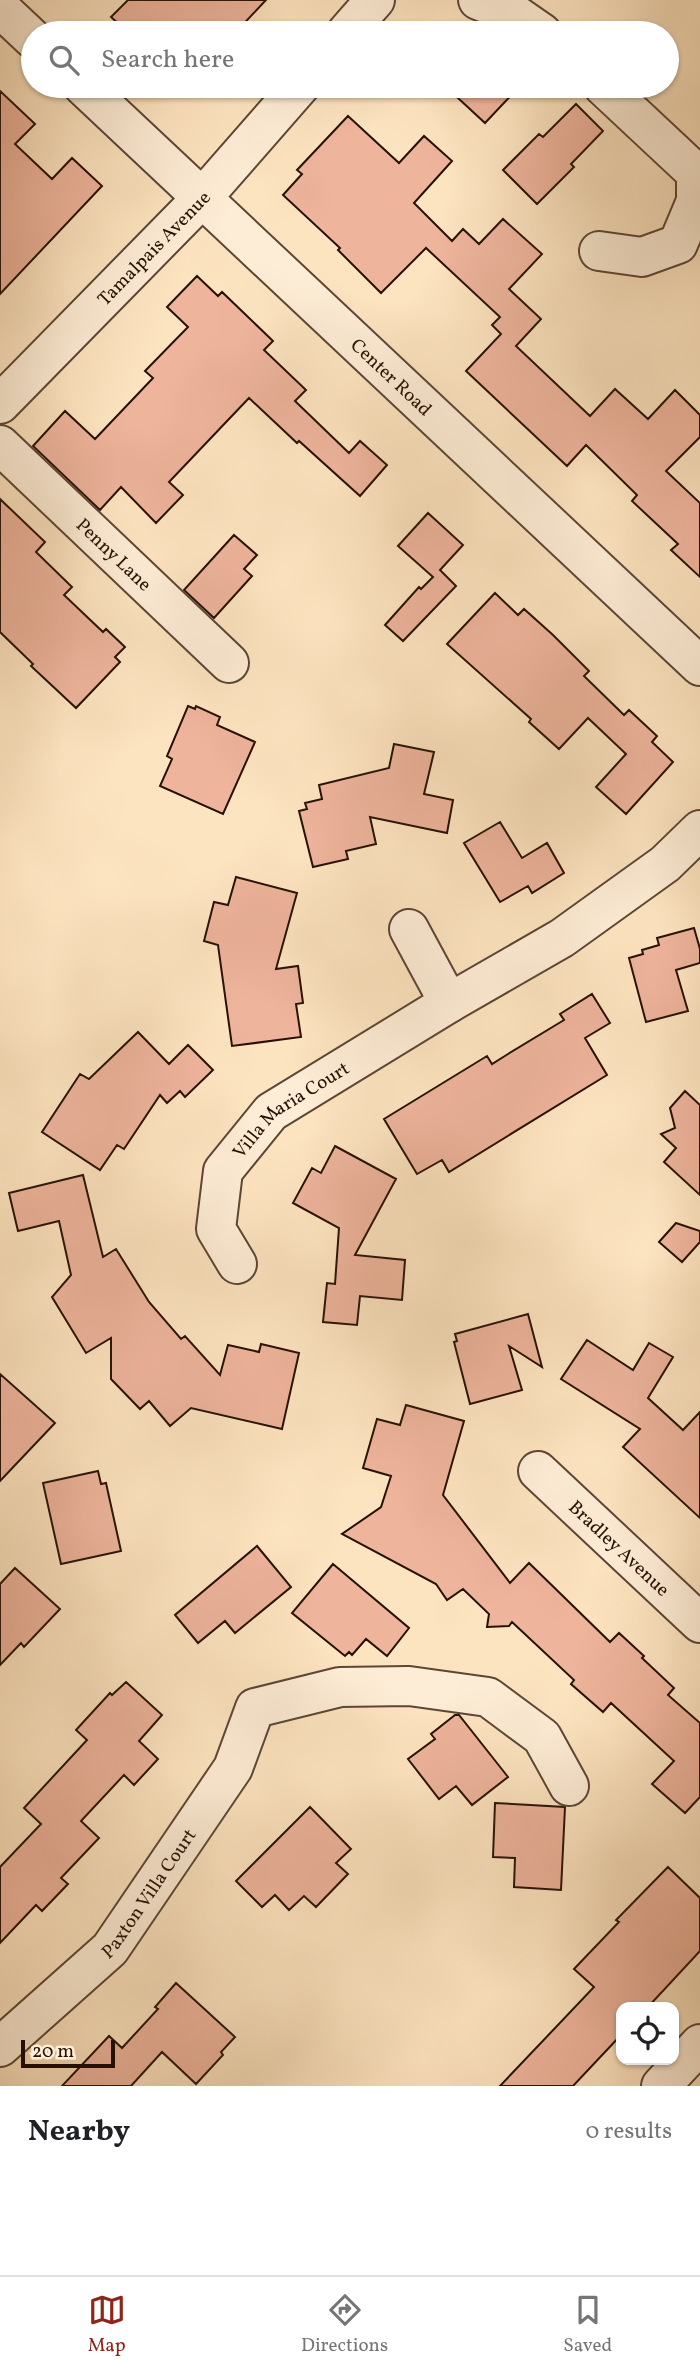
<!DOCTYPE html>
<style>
body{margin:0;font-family:Vollkorn,serif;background:#f6f6f6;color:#202124}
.controls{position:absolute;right:21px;bottom:21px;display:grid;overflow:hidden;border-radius:14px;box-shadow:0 2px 5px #0004}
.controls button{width:63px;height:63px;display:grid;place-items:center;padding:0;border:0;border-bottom:2px solid #e0e0e0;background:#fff;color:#202124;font:35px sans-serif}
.scale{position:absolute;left:21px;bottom:18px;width:94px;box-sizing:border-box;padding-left:7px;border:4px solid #271106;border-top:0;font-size:19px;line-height:24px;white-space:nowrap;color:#271106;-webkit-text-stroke:5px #feedd6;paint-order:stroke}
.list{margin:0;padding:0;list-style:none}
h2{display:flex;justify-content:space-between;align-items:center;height:91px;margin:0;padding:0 28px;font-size:30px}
h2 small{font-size:23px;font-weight:400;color:#757577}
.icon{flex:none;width:38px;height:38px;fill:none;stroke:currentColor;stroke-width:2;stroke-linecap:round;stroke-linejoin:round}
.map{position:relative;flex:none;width:700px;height:2086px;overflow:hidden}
.search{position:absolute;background:#fff;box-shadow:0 2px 5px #0004;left:21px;right:21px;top:21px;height:77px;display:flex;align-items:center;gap:18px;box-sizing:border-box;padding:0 24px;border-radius:38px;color:#757577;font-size:26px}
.sheet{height:189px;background:#fff}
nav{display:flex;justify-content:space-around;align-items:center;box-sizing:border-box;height:98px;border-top:2px solid #e0e0e0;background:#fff;font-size:19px;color:#757577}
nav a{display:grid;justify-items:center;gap:4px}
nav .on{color:#8f2418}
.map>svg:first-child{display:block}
</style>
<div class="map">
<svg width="700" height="2086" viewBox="0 0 700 2086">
<rect width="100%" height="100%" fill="#fde4c0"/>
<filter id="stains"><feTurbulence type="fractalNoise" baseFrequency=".00286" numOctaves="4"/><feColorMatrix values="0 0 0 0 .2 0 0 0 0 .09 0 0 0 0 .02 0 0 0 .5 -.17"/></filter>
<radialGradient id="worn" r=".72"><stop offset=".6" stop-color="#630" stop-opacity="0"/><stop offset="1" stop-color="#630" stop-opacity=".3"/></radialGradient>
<path fill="#eeb49c" stroke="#271106" stroke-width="2" d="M 128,0 L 266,0 L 235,33 L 129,33 L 111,17 Z
M 445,86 L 520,86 L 485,123 Z
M 0,91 L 35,124 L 15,144 L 52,179 L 72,158 L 102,186 L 0,294 Z
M 576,104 L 603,131 L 571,164 L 574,167 L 537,204 L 503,170 L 539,134 L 543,137 Z
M 348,116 L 399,163 L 424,136 L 452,161 L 414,203 L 452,241 L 463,229 L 479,244 L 503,219 L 542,254 L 509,289 L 541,319 L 516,346 L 590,416 L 615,389 L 648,419 L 675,390 L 700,415 L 700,437 L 666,471 L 700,503 L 700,577 L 671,550 L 678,544 L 632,501 L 637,495 L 586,445 L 567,466 L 466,371 L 501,334 L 492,325 L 500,317 L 426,248 L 381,293 L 338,250 L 340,248 L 283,195 L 302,174 L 297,170 Z
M 197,276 L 218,296 L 222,292 L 273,341 L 264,350 L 306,390 L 295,401 L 349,453 L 360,441 L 387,465 L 360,496 L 299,441 L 297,443 L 249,398 L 169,482 L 183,495 L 156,523 L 121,487 L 100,510 L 33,446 L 65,411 L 95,439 L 153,378 L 145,371 L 188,327 L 167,307 Z
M 0,499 L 45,542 L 36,552 L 72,587 L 64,595 L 103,632 L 106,629 L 125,647 L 115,657 L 120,662 L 76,708 L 31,666 L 33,664 L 0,632 Z
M 428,513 L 463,545 L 440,570 L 456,586 L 403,641 L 385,625 L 419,587 L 421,589 L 433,577 L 398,546 Z
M 234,535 L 257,555 L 244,569 L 252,576 L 214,618 L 184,590 Z
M 495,593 L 518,615 L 524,609 L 553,635 L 589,671 L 584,676 L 624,715 L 629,710 L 657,736 L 652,742 L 673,762 L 626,814 L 596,787 L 626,754 L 588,718 L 559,749 L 529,722 L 531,719 L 447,644 Z
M 188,706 L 195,709 L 196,706 L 220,717 L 217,725 L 255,742 L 223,814 L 160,786 L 172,759 L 167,756 Z
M 394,744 L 434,752 L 424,794 L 453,800 L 447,833 L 370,817 L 376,844 L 346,851 L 348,859 L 313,867 L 299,811 L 307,809 L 305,803 L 322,799 L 319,785 L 389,768 Z
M 500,822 L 522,858 L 547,843 L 564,873 L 532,893 L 528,886 L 500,902 L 464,843 Z
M 236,877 L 297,893 L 276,969 L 298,966 L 303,1003 L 296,1004 L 301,1037 L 232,1046 L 218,945 L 204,941 L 214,902 L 228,905 Z
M 694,928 L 700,949 L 700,963 L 676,970 L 688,1011 L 646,1022 L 629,958 L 643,954 L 642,950 L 659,945 L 657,938 Z
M 592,994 L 610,1023 L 585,1038 L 607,1075 L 449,1172 L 442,1160 L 417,1174 L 384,1119 L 487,1056 L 492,1064 L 508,1054 L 564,1020 L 560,1014 Z
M 138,1032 L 169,1064 L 188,1045 L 213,1070 L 185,1097 L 180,1091 L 167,1103 L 160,1095 L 124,1149 L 117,1145 L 100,1170 L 42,1132 L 80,1074 L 89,1079 Z
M 685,1091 L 700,1105 L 700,1195 L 664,1162 L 676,1148 L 661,1134 L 675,1128 L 670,1108 Z
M 335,1146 L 396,1179 L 355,1255 L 405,1260 L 402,1300 L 360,1296 L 357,1325 L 323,1322 L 327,1283 L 335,1284 L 339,1228 L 293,1203 L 312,1168 L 321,1173 Z
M 83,1175 L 103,1257 L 116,1249 L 149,1302 L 181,1339 L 185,1336 L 220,1375 L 228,1345 L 259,1352 L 261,1344 L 299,1353 L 282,1429 L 191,1408 L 170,1426 L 149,1401 L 140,1409 L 111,1379 L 111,1338 L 86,1353 L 52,1297 L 71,1275 L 59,1221 L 18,1231 L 9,1193 Z
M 676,1223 L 700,1231 L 700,1242 L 682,1262 L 659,1242 Z
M 528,1314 L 542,1367 L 509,1346 L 522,1390 L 470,1404 L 454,1342 L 457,1341 L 455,1334 Z
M 587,1340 L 633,1370 L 649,1343 L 673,1357 L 648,1398 L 683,1430 L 700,1412 L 700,1518 L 623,1447 L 640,1429 L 561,1379 Z
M 0,1374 L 55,1423 L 0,1481 Z
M 406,1405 L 464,1421 L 443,1495 L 510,1583 L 529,1563 L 610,1642 L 619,1633 L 644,1656 L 642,1658 L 674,1688 L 668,1695 L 700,1723 L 700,1797 L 685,1813 L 652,1784 L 674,1761 L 611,1703 L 603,1712 L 571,1684 L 574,1680 L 512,1622 L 509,1626 L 487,1627 L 489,1614 L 463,1589 L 447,1600 L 436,1584 L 342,1534 L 381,1507 L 391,1476 L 363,1468 L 377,1419 L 400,1425 Z
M 98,1471 L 101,1484 L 106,1483 L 121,1551 L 61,1564 L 43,1483 Z
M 257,1546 L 291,1587 L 235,1633 L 225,1621 L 198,1643 L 175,1615 Z
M 333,1564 L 409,1628 L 387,1656 L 366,1639 L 352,1655 L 349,1652 L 345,1656 L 292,1613 Z
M 15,1568 L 60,1609 L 24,1647 L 21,1643 L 0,1665 L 0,1584 Z
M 126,1682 L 162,1715 L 139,1741 L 158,1759 L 134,1785 L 124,1775 L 81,1821 L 99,1838 L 61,1878 L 68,1884 L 42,1911 L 36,1905 L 0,1943 L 0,1867 L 41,1824 L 24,1808 L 87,1740 L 76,1730 L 110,1693 L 112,1695 Z
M 455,1715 L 459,1715 L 508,1777 L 472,1805 L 456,1786 L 439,1799 L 408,1759 L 435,1739 L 431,1734 Z
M 495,1803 L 565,1807 L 561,1890 L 514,1887 L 515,1858 L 493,1857 Z
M 310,1807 L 351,1849 L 336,1863 L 348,1874 L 316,1907 L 304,1896 L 289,1910 L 275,1895 L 262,1907 L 236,1881 Z
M 668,1867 L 700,1898 L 700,1951 L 648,2007 L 621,2007 L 621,2035 L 573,2086 L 500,2086 L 594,1987 L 574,1969 L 619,1922 L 616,1920 Z
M 176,1983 L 235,2037 L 221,2052 L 223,2055 L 196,2084 L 162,2052 L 131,2086 L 62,2086 L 109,2036 L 122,2048 L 158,2009 L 155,2007 Z"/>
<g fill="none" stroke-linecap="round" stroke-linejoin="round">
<g stroke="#5c4634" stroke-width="42">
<g id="minor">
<path d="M 478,0 L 516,15 L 542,33"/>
<path d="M 0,8 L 33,39"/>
<path d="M 346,33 L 375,0"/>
<path id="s1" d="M 83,86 L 700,666"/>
<path d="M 599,251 L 642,257 L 678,244 L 696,201 L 696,173 L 603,86"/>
<path id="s2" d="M 0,404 L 202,198 L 300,86"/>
<path id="s3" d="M 0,445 L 229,663"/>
<path d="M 409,929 L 449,1003"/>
<path id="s4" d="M 237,1264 L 216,1229 L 223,1171 L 271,1112 L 449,1003 L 562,938 L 665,864 L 700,830"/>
<path id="s5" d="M 538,1471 L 700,1623"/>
<path id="s6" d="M 0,2047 L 110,1949 L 233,1768 L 255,1708 L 340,1687 L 409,1686 L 488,1697 L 542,1737 L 569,1786"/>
<path d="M 661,2086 L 700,2044"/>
</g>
</g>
<use href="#minor" stroke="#feedd6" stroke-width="38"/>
</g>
<g text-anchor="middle" stroke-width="7" stroke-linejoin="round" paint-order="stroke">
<g font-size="19" fill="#271106" stroke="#feedd6">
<text dy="7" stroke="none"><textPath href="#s2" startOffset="219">Tamalpais Avenue</textPath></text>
<text dy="7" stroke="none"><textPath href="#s1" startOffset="424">Center Road</textPath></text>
<text dy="7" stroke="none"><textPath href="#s3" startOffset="158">Penny Lane</textPath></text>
<text dy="7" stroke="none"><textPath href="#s4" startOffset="192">Villa Maria Court</textPath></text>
<text dy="7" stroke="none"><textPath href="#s5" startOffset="112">Bradley Avenue</textPath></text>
<text dy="7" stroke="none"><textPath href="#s6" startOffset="215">Paxton Villa Court</textPath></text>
</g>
</g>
<rect width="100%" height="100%" filter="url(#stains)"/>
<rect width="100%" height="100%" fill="url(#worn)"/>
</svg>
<div class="controls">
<button><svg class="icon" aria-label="locate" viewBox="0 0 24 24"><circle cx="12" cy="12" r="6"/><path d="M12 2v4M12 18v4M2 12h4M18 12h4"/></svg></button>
</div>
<div class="scale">20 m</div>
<div class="search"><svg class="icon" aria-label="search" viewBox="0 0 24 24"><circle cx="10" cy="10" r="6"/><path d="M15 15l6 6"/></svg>Search here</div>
</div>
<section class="sheet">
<h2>Nearby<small>0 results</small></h2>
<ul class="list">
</ul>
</section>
<nav>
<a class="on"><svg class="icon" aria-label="map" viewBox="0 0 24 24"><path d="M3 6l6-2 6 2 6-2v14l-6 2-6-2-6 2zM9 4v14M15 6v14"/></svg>Map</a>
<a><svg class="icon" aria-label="directions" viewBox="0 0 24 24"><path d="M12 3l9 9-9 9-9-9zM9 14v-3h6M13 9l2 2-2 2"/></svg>Directions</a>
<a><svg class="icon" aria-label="saved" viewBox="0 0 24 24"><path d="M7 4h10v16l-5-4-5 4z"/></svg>Saved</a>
</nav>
